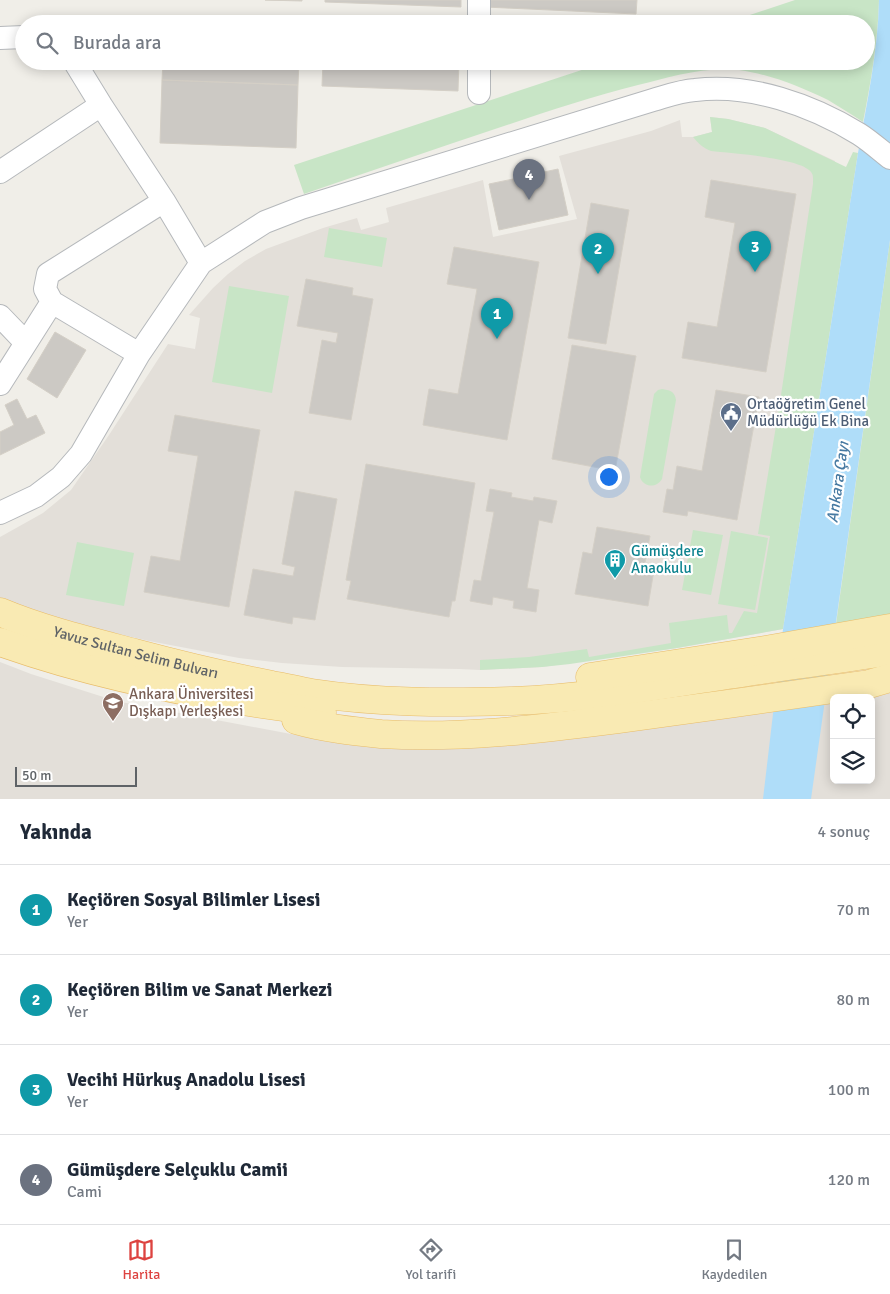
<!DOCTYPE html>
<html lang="tr">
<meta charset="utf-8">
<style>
body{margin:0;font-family:Signika,sans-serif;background:#f2f2f3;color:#1f2937}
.controls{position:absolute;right:15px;bottom:15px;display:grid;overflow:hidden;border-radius:8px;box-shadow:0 2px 12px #0003}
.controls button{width:45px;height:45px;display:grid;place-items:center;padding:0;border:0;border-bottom:1px solid #e0e1e3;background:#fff;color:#1f2937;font:25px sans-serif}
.scale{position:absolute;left:15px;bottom:12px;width:122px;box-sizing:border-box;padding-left:5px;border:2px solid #5f6367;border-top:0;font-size:14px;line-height:18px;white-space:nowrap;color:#5f6367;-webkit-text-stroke:4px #fff;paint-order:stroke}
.you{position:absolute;left:608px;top:476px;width:18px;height:18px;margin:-12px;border:4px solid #fff;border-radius:50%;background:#1a73e8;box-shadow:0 0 0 8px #1a73e833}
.badge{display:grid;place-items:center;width:32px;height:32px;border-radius:50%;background:#dd4340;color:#fff;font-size:16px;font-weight:700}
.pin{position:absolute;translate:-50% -41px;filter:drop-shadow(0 1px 2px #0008)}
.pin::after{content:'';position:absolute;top:26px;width:18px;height:15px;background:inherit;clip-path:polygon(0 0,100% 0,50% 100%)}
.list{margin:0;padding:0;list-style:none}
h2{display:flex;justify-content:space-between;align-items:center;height:65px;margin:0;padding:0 20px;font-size:21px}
h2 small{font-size:16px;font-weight:400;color:#747a83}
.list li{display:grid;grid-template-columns:32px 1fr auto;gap:15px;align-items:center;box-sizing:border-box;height:90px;padding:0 20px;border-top:1px solid #e0e1e3}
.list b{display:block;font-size:19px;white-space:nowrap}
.list p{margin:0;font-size:16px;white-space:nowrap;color:#747a83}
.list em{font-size:16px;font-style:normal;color:#747a83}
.icon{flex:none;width:28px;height:28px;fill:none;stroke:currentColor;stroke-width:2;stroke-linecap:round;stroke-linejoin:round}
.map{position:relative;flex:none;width:890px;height:799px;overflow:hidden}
.search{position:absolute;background:#fff;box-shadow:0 2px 12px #0003;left:15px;right:15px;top:15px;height:55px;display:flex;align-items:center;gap:12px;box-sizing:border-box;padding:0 18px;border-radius:28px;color:#747a83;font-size:19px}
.sheet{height:425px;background:#fff}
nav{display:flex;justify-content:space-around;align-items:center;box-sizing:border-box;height:70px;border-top:1px solid #e0e1e3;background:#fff;font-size:14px;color:#747a83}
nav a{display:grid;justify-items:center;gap:2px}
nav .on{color:#dd4340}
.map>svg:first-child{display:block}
</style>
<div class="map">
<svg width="890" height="799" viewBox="0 0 890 799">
<rect width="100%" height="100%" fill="#f0eee8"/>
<path fill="#e3dfd9" d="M 710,117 L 728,119 L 765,128 L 835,161 L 783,629 L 677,648 L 542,667 L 480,670 L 459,669 L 342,667 L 282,663 L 239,658 L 149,641 L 61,621 L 0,600 L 0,537 L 43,513 L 71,490 L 109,435 L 168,344 L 195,349 L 200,318 L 189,315 L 213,288 L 228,274 L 245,261 L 266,249 L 323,228 L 357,218 L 361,230 L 389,222 L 386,208 L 483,180 L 493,237 L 577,219 L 559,156 L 651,131 L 680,120 L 682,137 L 693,137 L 712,132 Z
M 0,662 L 31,674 L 116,701 L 312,738 L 834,698 L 834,780 L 871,780 L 871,698 L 835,698 L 890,688 L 890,799 L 0,799 Z"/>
<path fill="#c8e5c6" d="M 795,0 L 879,0 C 878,42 871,81 863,122 C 852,115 840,107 828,100 C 801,87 769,74 739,70 C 705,66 670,77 638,85 C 593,96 549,111 504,126 C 437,148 371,171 304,194 L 294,165 L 609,61 L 866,61 L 866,24 L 723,24 Z
M 710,117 L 728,119 L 765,128 L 846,167 L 853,152 L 858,153 L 783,629 L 677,648 L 570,664 L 542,667 L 480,670 L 480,660 L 529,657 L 587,649 L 589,657 L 671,643 L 669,623 L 727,615 L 729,633 L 732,633 L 744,611 L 757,613 L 770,536 L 758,534 L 779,408 L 813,184 C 813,178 814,174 809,170 C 796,158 731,153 711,151 C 703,148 699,144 693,137 L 712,132 Z
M 329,228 L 387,238 L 382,267 L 324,257 Z
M 890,240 L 890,616 L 836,624 Z
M 229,286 L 289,296 L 272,393 L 212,382 Z
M 662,389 C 669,390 675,391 676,400 L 662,479 C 656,489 643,487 640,477 L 654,394 L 658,390 Z
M 693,530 L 723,535 L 711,595 L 682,590 Z
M 731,531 L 768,538 L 755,610 L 718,604 Z
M 77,542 L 134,553 L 124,606 L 66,595 Z"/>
<path fill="#afddf9" d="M 879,0 L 890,0 L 890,240 L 811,799 L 763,799 L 783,629 L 858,153 C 867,102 878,52 879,0 Z"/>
<path fill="#ccc9c4" stroke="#d4cfc6" d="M 265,0 L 302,0 L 302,1 Z
M 325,0 L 461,0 L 461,7 L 325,2 Z
M 485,0 L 637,0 L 636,14 L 485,7 Z
M 164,17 L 301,22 L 301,24 L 164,24 Z
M 163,61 L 299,61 L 298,85 L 162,80 Z
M 323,61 L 459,61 L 458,91 L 322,86 Z
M 162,80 L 298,85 L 296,148 L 160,143 Z
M 543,167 L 544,172 L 558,169 L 568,215 L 499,230 L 489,184 L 537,174 L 535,169 Z
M 711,180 L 796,194 L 766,372 L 682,358 L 688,322 L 717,327 L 735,223 L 705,217 Z
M 591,203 L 629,210 L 606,344 L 568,338 Z
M 454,247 L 539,262 L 507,440 L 423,425 L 429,389 L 458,394 L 477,289 L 447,284 Z
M 306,279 L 353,288 L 352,295 L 373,299 L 351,420 L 309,413 L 322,340 L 336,343 L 338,333 L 297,326 Z
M 55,332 L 86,350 L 57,398 L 27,379 Z
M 572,345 L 636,356 L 615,471 L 552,459 Z
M 716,390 L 759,397 L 737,520 L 688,511 L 687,516 L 663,512 L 667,489 L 673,490 L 677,466 L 702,471 Z
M 17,399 L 27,419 L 36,415 L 45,433 L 0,455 L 0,432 L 14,425 L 5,405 Z
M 175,415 L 260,430 L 229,607 L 144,592 L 151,556 L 180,561 L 198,456 L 168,451 Z
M 366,464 L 475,483 L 455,601 L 452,601 L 449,617 L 347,599 L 351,581 L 346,580 Z
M 490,489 L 512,493 L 511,497 L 533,501 L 534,497 L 557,501 L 552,523 L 539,520 L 527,588 L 539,590 L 536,612 L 513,608 L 514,601 L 493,597 L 492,605 L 470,601 L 474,580 L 481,581 L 494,512 L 486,511 Z
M 295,491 L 337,499 L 315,620 L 293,617 L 292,624 L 244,615 L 253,569 L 293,576 L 295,567 L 282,564 Z
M 597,527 L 650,536 L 645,563 L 655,564 L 648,606 L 575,594 L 583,552 L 592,554 Z"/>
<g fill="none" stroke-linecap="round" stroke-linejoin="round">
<g stroke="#b5b8bb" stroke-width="24">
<path id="minor" d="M 479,24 L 479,0
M 0,38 L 24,37
M 74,61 L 101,105 L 164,201 L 201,263
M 479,93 L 479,61
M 0,172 L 101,105
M 0,316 L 26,343
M 139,354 L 52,302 L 45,289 L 48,274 L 164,201
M 0,384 L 52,302
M 0,513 L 36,496 L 61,477 L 81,454 L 139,354 L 201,263 L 265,222 L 301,208 L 653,100 C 667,96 680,91 695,90 C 750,83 812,105 859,134 C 870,141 880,150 890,158"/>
</g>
<g stroke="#e8bc69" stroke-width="29">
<g id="major">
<path id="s1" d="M 0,612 C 43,630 89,641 135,653 C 180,665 226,676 272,685 C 285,687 299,691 312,693 C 378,703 445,703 512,701 C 575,699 638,689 701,679 C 764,669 827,661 890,651"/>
<path d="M 0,642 C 104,679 213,699 322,712"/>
<path d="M 590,677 L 765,650 L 890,628"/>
<path d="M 296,720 C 324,728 352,731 381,734 C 461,739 540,729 618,719 C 702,708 785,696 869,684 L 890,678"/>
</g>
</g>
<use href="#minor" stroke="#fff" stroke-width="22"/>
<use href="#major" stroke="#f9eab3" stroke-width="28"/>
</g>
<defs>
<g id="civic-pin" transform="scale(1.125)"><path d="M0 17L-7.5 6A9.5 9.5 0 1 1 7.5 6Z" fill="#5c6f8a" stroke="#fff"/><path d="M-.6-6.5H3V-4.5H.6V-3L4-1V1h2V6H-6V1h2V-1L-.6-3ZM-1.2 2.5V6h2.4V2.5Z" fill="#fff"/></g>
<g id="building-pin" transform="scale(1.125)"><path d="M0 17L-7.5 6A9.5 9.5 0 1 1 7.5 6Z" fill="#0f9aa8" stroke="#fff"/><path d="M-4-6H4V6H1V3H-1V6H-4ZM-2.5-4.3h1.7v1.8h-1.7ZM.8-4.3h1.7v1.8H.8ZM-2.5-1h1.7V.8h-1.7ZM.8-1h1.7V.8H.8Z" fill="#fff"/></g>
<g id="university-pin" transform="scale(1.125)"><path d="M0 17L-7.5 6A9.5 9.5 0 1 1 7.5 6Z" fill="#8d6e63" stroke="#fff"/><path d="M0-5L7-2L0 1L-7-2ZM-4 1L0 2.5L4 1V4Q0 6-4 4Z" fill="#fff"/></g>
</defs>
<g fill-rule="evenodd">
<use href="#civic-pin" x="731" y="413"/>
<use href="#building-pin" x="615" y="560"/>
<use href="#university-pin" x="113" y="703"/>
</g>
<g text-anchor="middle" stroke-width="4.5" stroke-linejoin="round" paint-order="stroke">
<g font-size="15" fill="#4e5e75" stroke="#fff" text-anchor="start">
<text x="747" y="409">Ortaöğretim Genel<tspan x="747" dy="17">Müdürlüğü Ek Bina</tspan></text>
</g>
<g font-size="15" fill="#0d838f" stroke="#fff" text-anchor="start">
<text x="631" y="556">Gümüşdere<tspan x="631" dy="17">Anaokulu</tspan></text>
</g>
<g font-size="15" fill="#5f6367" stroke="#fff">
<text dy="5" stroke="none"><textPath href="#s1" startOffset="142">Yavuz Sultan Selim Bulvarı</textPath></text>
</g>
<g font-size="15" fill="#785e54" stroke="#fff" text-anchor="start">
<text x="129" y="699">Ankara Üniversitesi<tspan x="129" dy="17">Dışkapı Yerleşkesi</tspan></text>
</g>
<g font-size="16" font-style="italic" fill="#477aa2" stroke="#fff">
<text transform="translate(837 482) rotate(-82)" y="6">Ankara Çayı</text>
</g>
</g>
</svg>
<div class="controls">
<button><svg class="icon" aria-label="locate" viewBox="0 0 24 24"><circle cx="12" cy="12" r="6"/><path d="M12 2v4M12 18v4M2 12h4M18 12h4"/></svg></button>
<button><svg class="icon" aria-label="layers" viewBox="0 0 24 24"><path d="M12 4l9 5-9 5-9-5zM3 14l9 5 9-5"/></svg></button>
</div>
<div class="scale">50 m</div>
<div class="you"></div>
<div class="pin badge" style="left:497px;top:339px;background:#0f9aa8">1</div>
<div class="pin badge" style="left:598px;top:274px;background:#0f9aa8">2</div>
<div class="pin badge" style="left:755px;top:272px;background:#0f9aa8">3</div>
<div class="pin badge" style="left:529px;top:200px;background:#6b7280">4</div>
<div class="search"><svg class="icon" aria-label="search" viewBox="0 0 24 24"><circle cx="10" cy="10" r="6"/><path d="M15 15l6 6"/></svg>Burada ara</div>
</div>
<section class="sheet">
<h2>Yakında<small>4 sonuç</small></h2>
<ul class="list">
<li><span class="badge" style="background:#0f9aa8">1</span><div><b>Keçiören Sosyal Bilimler Lisesi</b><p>Yer</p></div><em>70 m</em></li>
<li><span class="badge" style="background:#0f9aa8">2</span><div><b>Keçiören Bilim ve Sanat Merkezi</b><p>Yer</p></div><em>80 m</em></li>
<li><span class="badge" style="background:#0f9aa8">3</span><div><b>Vecihi Hürkuş Anadolu Lisesi</b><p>Yer</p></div><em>100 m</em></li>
<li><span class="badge" style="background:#6b7280">4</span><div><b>Gümüşdere Selçuklu Camii</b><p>Cami</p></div><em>120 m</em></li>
</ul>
</section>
<nav>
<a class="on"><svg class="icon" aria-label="map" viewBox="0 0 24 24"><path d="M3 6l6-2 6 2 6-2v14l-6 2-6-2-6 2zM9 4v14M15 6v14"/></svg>Harita</a>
<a><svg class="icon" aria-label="directions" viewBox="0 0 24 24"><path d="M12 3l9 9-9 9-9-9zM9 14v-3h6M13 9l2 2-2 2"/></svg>Yol tarifi</a>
<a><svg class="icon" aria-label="saved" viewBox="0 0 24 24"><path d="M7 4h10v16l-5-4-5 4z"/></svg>Kaydedilen</a>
</nav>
